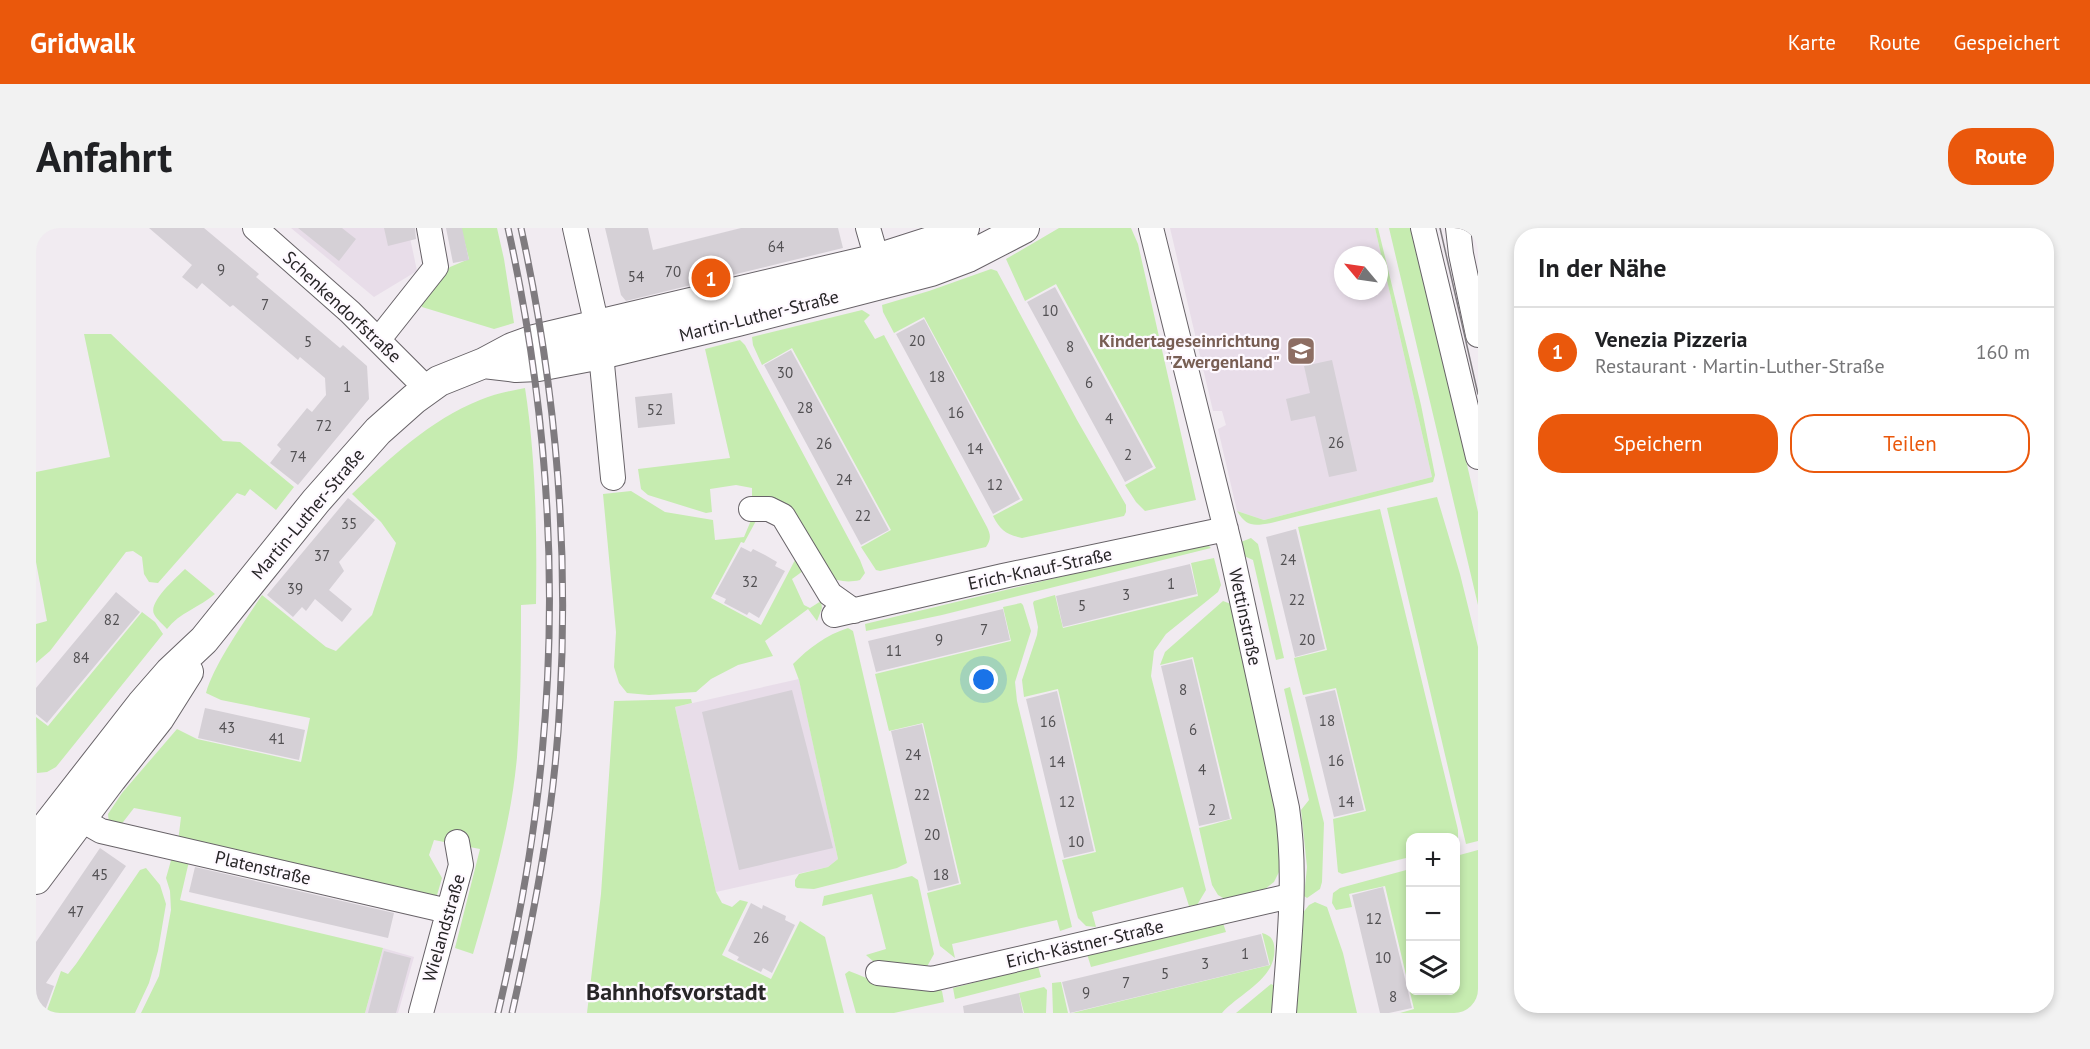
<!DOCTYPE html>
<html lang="de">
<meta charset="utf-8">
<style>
body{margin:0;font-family:"PT Sans",sans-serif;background:#f2f2f2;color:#202124}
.controls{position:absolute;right:18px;bottom:18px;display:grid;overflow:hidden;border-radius:12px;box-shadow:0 3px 9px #0003}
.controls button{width:54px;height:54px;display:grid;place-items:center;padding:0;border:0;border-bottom:2px solid #e0e0e0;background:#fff;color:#202124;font:30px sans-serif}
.compass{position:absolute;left:1298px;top:18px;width:54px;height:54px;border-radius:50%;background:#fff;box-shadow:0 3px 9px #0003;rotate:299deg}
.you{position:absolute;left:948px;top:452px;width:21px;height:21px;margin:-15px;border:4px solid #fff;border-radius:50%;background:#1a73e8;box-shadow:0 0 0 9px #1a73e833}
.badge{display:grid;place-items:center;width:39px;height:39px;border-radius:50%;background:#ea580c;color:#fff;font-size:20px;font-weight:700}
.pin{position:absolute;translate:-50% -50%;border:3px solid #fff;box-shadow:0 2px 6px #0006}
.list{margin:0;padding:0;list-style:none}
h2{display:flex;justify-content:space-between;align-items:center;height:78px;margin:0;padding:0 24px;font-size:26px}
h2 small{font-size:20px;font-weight:400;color:#757577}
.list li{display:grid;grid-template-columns:39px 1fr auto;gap:18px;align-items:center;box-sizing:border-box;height:90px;padding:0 24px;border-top:2px solid #e0e0e0}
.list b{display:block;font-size:22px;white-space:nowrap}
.list p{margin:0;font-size:20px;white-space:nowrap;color:#757577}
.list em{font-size:20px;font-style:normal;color:#757577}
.actions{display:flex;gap:12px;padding:18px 24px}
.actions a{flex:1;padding:14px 0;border:2px solid #ea580c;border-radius:24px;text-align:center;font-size:21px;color:#ea580c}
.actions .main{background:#ea580c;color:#fff}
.icon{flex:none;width:33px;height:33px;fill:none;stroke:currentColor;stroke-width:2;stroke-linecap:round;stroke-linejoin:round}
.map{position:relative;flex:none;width:1442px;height:785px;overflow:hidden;border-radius:24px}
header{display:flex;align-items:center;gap:36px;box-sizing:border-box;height:84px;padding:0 30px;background:#ea580c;color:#fff}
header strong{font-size:28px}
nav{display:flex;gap:33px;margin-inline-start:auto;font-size:21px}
.intro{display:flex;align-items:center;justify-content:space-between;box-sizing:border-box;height:144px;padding:0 36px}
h1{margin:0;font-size:42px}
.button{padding:15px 27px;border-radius:24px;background:#ea580c;color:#fff;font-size:21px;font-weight:700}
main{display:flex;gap:36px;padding:0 36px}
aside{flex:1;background:#fff;border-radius:24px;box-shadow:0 3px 9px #0003}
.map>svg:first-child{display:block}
</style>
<header>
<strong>Gridwalk</strong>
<nav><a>Karte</a><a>Route</a><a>Gespeichert</a></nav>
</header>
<div class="intro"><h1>Anfahrt</h1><a class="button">Route</a></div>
<main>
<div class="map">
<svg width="1442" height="785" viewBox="0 0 1442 785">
<rect width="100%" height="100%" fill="#f1ebf1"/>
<path fill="#e8dde9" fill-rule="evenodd" d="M 255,0 L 372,0 L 381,43 L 338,69 Z
M 1134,0 L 1339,0 L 1396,249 L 1228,292 L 1201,283 L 1182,201 L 1190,197 L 1186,183 L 1177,183 ZM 1307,27 L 1343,27 L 1343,63 L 1307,63 Z
M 763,451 L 802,631 L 792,639 L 680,664 L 639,479 Z
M 347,720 L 378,729 L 362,785 L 329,785 Z"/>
<path fill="#c6ecb0" d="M 425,0 L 461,0 L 468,31 L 478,95 L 458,101 L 386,79 L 384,75 L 414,39 L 433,31 Z
M 1023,0 L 1095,0 L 1102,16 L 1160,272 L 1109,283 L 1100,274 L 1089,257 L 1120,240 L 1020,56 L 989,73 L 970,31 Z
M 1339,0 L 1342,0 L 1385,177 L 1399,247 L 1397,254 L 1235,295 C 1217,298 1211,299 1201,283 L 1228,292 L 1396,249 Z
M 1353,0 L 1376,0 L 1442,284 L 1442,377 Z
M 955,41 L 961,43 L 1041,192 L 1090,277 L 1090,284 L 1088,288 L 986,310 C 971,307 964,302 957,288 L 987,272 L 888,89 L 858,105 L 847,84 L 846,77 L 893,63 Z
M 826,82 L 834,87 L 828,93 L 839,111 L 848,107 L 951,299 C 955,307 955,312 950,319 L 844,343 L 840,342 L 825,319 L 855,302 L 756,120 L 726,137 L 717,117 L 716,109 Z
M 48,106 L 75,106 L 187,213 L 204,214 L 258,259 L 240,282 L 214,261 L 209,268 L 201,265 L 122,355 L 113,354 L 108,346 L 106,329 L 97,323 L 90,324 L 14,423 L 0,435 L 0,396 L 11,393 L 0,334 L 0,244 L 74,229 Z
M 704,112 L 709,117 L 824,332 L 829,345 L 824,352 C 811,355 802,353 790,348 L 716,270 L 716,260 L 700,257 L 674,261 L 676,284 L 670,285 L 612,267 L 605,261 L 602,241 L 694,230 L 669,121 Z
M 489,160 C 500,231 501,304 500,376 L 485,377 C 485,428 485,478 481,529 C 475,595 456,662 437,726 L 419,720 L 444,621 L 398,612 L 393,627 L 406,650 L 399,674 L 142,614 L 145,589 L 98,580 L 84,598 L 73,595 L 72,586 L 86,565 L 141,501 L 161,511 L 265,534 L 274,490 L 185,472 L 170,465 C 178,436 209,393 226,367 L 290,419 L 300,423 L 336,387 L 360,315 L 345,294 L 316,266 C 354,230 394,192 444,172 C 458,166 474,163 489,160 Z
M 595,263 L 629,284 L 677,292 L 679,312 L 708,309 L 716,290 L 721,291 L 708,315 L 705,314 L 675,370 L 725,397 L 759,332 L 767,343 L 756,351 L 768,377 L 774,380 L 785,373 L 786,380 L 781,393 L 772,381 L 729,413 L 737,428 L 702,437 L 675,451 L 660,464 L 613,467 L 591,465 L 583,455 L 578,439 L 580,404 L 567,266 Z
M 1401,269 L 1424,346 L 1442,419 L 1442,613 L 1430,616 L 1351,280 Z
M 1344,281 L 1422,602 L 1422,613 L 1420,616 L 1420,610 L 1374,610 L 1374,629 L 1306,646 L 1302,644 L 1297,591 L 1330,583 L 1300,460 L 1267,467 L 1258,430 L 1291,422 L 1262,299 Z
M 1215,310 L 1222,316 L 1248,430 L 1240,432 L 1217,332 L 1208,328 L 1205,314 Z
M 1165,315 L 1172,317 L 1175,320 L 906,387 L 830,403 L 829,396 Z
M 1178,330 L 1185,357 L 1182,364 L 1130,406 L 1118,423 L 1115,448 L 1170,662 L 1161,677 L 1153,678 L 1147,659 L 1056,684 L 1060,699 L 1050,698 L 1042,690 L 1026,632 L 1060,624 L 1022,461 L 988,469 L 986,452 L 1001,407 L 1002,399 L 997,375 L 998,373 L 1019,367 L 1027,400 L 1162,368 L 1155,335 Z
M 149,341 L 179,366 C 164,379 143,385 131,401 C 127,396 121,392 118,386 C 112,374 141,349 149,341 Z
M 1187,373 L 1195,376 L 1245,590 L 1246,638 L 1238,654 L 1229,661 L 1198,671 L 1189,671 L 1182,667 L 1176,657 L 1163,600 L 1196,591 L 1157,429 L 1124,437 L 1129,424 Z
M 985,375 L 987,377 L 995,403 L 979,454 L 981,473 L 1036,699 L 1024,703 L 1021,692 L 916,716 L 919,730 L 904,718 L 891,665 L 925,656 L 887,495 L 853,503 L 839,446 L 975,413 L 967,379 Z
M 106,384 L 119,394 L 127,406 L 20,539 L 11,544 L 1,545 L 0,489 L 12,498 Z
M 812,400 L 817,403 L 871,635 L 861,640 L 778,661 L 761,660 L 759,658 L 759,652 L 763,646 L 792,639 L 802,631 L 763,452 L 757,436 C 773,420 790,407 812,400 Z
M 1254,459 L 1288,595 L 1286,654 L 1284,661 L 1271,670 L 1268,668 L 1271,639 L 1265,582 L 1273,572 L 1248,461 Z
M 655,471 L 656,475 L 639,479 L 680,664 L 686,675 L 696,679 L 704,672 L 712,674 L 686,727 L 735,751 L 764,693 L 789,709 L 808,785 L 551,785 L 565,666 L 578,473 Z
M 1442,622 L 1442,785 L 1364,785 L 1378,781 L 1349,658 L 1313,666 L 1316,679 L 1300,682 L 1296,675 L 1297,665 L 1304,660 L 1374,641 L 1374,762 L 1420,762 L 1420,628 Z
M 136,629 L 154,629 L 144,672 L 347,720 L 329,785 L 105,785 L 123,748 L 135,682 L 134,663 L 130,650 Z
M 110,640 L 124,657 L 130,676 L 122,723 L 113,755 L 99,785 L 10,785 L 25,743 L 32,746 L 40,736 L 104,642 Z
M 876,648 L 882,652 L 898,726 L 888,744 L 839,735 L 830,727 L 850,721 L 836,666 L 786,678 L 788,668 Z
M 1279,674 L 1291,679 L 1307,725 L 1321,785 L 1257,785 L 1266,686 L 1273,677 Z
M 1186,692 L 1190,704 L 1055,739 L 1051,726 Z
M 1226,705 C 1233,707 1237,710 1238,717 C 1243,750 1205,764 1186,785 L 1036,785 L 1234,737 Z
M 1002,738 L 1005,749 L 919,771 L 917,760 Z
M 813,743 C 835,752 858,761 883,762 C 891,762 899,759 906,763 L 908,774 L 858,785 L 820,785 L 809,746 Z
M 1025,754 L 1032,785 L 1017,785 L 1016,755 Z
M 1235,756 L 1241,759 L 1238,785 L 1200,785 Z
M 1008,759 L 1011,762 L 1010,785 L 988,785 L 983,765 Z"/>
<path fill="#d5d0d6" d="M 113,0 L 168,0 L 223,46 L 220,49 L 304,120 L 307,117 L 331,138 L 333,171 L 262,257 L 234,235 L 245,221 L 241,217 L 271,180 L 276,184 L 290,167 L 289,150 L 264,129 L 262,132 L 197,77 L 194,79 L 166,55 L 161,61 L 146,49 L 156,37 Z
M 262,0 L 306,0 L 320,11 L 303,33 Z
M 348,0 L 379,0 L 380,11 L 352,18 Z
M 410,0 L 426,0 L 433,32 L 417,35 Z
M 569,0 L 612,0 L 617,22 L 705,0 L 802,0 L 807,20 L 590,73 L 585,67 Z
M 1019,59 L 1117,239 L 1089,254 L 991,74 Z
M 888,91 L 984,271 L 957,286 L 860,106 Z
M 755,122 L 853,302 L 825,317 L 728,137 Z
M 1296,132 L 1321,243 L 1293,249 L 1279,188 L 1255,193 L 1250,171 L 1274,165 L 1268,138 Z
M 636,165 L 639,196 L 602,200 L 599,169 Z
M 312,270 L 339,292 L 303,334 L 308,343 L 293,362 L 316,381 L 306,394 L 279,371 L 270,383 L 266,379 L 257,389 L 231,367 Z
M 1260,301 L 1289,421 L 1259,429 L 1230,309 Z
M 705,319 L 715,324 L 717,321 L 729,327 L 741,334 L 739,338 L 749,343 L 723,390 L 713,384 L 711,387 L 688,375 L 690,371 L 679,366 Z
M 1154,336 L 1161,366 L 1027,399 L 1020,368 Z
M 80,364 L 104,384 L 11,495 L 0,486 L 0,460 Z
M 967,381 L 974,412 L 840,444 L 832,413 Z
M 1156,431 L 1194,591 L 1163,598 L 1125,438 Z
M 756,462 L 797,620 L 703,642 L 666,484 Z
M 1299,462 L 1328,582 L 1298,589 L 1269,469 Z
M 1021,463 L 1058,623 L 1028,630 L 990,471 Z
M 169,480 L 269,502 L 263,532 L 162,510 Z
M 886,496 L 923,655 L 892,663 L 855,503 Z
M 64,620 L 90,638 L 10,755 L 18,758 L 8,785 L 0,785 L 0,714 Z
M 159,639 L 358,685 L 352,710 L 153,664 Z
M 1347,659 L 1376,780 L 1353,785 L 1344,785 L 1316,667 Z
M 715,675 L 726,681 L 727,677 L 750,688 L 749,692 L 759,697 L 736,745 L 727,740 L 725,744 L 701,732 L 703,729 L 692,723 Z
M 1225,706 L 1233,737 L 1034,785 L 1026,754 Z
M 348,723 L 375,730 L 360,785 L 332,785 Z
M 983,765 L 987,785 L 928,785 L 927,778 Z"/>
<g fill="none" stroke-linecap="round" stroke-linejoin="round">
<g stroke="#676267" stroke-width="26">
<path id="minor" d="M 219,0 L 314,84 L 391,161
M 539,0 L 561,98
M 832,0 L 841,31
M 1115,0 L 1195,322 L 1251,580 C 1261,647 1253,717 1248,785
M 1387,0 L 1442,229
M 1422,0 L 1425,26 L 1442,107
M 343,111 L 400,39 L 393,0
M 565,126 L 577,250
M 715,281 L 733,281 L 747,288 L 794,366 L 818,383
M 798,387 L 967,348 L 1190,301
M 44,591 L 65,603 L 412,683
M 842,745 L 896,751 L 1254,668
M 385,785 L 425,637 L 421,614"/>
</g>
<g stroke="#676267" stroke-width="32">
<path id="major" d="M 448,135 L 480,139 L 502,138 L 565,126 L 702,93 L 895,43 L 932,29 L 988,0
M 0,612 L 106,476 L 134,444 L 168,412 L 280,273 L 342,203 L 378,171 L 403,153 L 448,135 L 476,120 L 498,112 L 841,31 L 894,14 L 928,0
M 0,651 L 75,551 L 123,490 L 152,444"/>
</g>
<use href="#minor" stroke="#fff" stroke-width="24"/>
<use href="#major" stroke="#fff" stroke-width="30"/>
<path stroke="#7f7b7f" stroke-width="1.5" d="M 1404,0 L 1442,166"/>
<g stroke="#7f7b7f" stroke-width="7">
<path id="rail" d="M 462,785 C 482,700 498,614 506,526 C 523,351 510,172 472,0
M 476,785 C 499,682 519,578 524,472 C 533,313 519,155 485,0"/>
</g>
<use href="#rail" stroke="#fef9ff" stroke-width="4.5" stroke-dasharray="14" stroke-linecap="butt"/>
</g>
<defs>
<g id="school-square" transform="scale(1.5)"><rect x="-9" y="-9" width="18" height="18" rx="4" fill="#8d6e63" stroke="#fef9ff"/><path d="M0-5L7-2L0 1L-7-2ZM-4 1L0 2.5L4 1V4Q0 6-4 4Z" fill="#fff"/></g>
</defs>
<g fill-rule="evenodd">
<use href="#school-square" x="1265" y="123"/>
</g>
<g text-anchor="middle" stroke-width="4.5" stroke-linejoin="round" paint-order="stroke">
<g font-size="15" fill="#525053">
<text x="740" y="24">64</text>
<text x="185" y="47">9</text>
<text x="637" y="49">70</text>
<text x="600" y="54">54</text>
<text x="229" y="82">7</text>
<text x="1014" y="88">10</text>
<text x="881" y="118">20</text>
<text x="272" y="119">5</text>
<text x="1034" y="124">8</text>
<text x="749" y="150">30</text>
<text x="901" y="154">18</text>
<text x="1053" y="160">6</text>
<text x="311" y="164">1</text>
<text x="769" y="185">28</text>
<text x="619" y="187">52</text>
<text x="920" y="190">16</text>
<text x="1073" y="196">4</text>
<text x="288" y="203">72</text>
<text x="1300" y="220">26</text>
<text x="788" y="221">26</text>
<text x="939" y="226">14</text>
<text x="1092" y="232">2</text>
<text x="262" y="234">74</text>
<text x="808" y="257">24</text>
<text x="959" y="262">12</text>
<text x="827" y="293">22</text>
<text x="313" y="301">35</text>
<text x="286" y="333">37</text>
<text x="1252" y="337">24</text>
<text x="714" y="359">32</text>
<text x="1135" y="361">1</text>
<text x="259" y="366">39</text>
<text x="1090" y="372">3</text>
<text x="1261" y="377">22</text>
<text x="1046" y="383">5</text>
<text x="76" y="397">82</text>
<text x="948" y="407">7</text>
<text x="903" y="417">9</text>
<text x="1271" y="417">20</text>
<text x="858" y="428">11</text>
<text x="45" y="435">84</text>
<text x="1147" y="467">8</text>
<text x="1291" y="498">18</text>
<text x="1012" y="499">16</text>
<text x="191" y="505">43</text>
<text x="1157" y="507">6</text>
<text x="241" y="516">41</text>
<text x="877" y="532">24</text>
<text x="1300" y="538">16</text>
<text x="1021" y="539">14</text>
<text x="1166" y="547">4</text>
<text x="886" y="572">22</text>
<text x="1031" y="579">12</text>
<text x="1310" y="579">14</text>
<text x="1176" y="587">2</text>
<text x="896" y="612">20</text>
<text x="1040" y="619">10</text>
<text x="64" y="652">45</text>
<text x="905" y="652">18</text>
<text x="40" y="689">47</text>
<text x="1338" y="696">12</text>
<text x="725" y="715">26</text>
<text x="1209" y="731">1</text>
<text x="1347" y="735">10</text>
<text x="1169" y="741">3</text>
<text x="1129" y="751">5</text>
<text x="1090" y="760">7</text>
<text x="1050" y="770">9</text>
<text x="1357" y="774">8</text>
</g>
<g font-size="18" fill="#272527" stroke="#fef9ff">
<text transform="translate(306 79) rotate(43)" y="6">Schenkendorfstraße</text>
<text transform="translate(723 88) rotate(-14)" y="6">Martin-Luther-Straße</text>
<text transform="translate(272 286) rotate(-50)" y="6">Martin-Luther-Straße</text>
<text transform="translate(1004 341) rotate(-12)" y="6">Erich-Knauf-Straße</text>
<text transform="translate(1209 389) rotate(78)" y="6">Wettinstraße</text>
<text transform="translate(227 640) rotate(13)" y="6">Platenstraße</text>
<text transform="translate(408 700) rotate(-74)" y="6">Wielandstraße</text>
<text transform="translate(1049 716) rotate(-13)" y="6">Erich-Kästner-Straße</text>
</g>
<g font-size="18" font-weight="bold" fill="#785e54" stroke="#fef9ff" text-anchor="end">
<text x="1244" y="119">Kindertageseinrichtung<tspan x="1244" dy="21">"Zwergenland"</tspan></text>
</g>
<g font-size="24" font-weight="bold" fill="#272527" stroke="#fef9ff">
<text x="640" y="772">Bahnhofsvorstadt</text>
</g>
</g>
</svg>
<div class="controls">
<button>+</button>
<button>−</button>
<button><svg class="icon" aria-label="layers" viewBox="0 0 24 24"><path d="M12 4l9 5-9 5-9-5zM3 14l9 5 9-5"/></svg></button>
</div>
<svg class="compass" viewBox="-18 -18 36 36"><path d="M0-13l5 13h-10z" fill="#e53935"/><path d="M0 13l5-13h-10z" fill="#757577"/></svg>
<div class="you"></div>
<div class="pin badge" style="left:675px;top:50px">1</div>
</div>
<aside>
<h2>In der Nähe<small></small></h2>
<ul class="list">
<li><span class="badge">1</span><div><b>Venezia Pizzeria</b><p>Restaurant · Martin-Luther-Straße</p></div><em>160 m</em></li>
</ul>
<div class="actions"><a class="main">Speichern</a><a>Teilen</a></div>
</aside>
</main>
